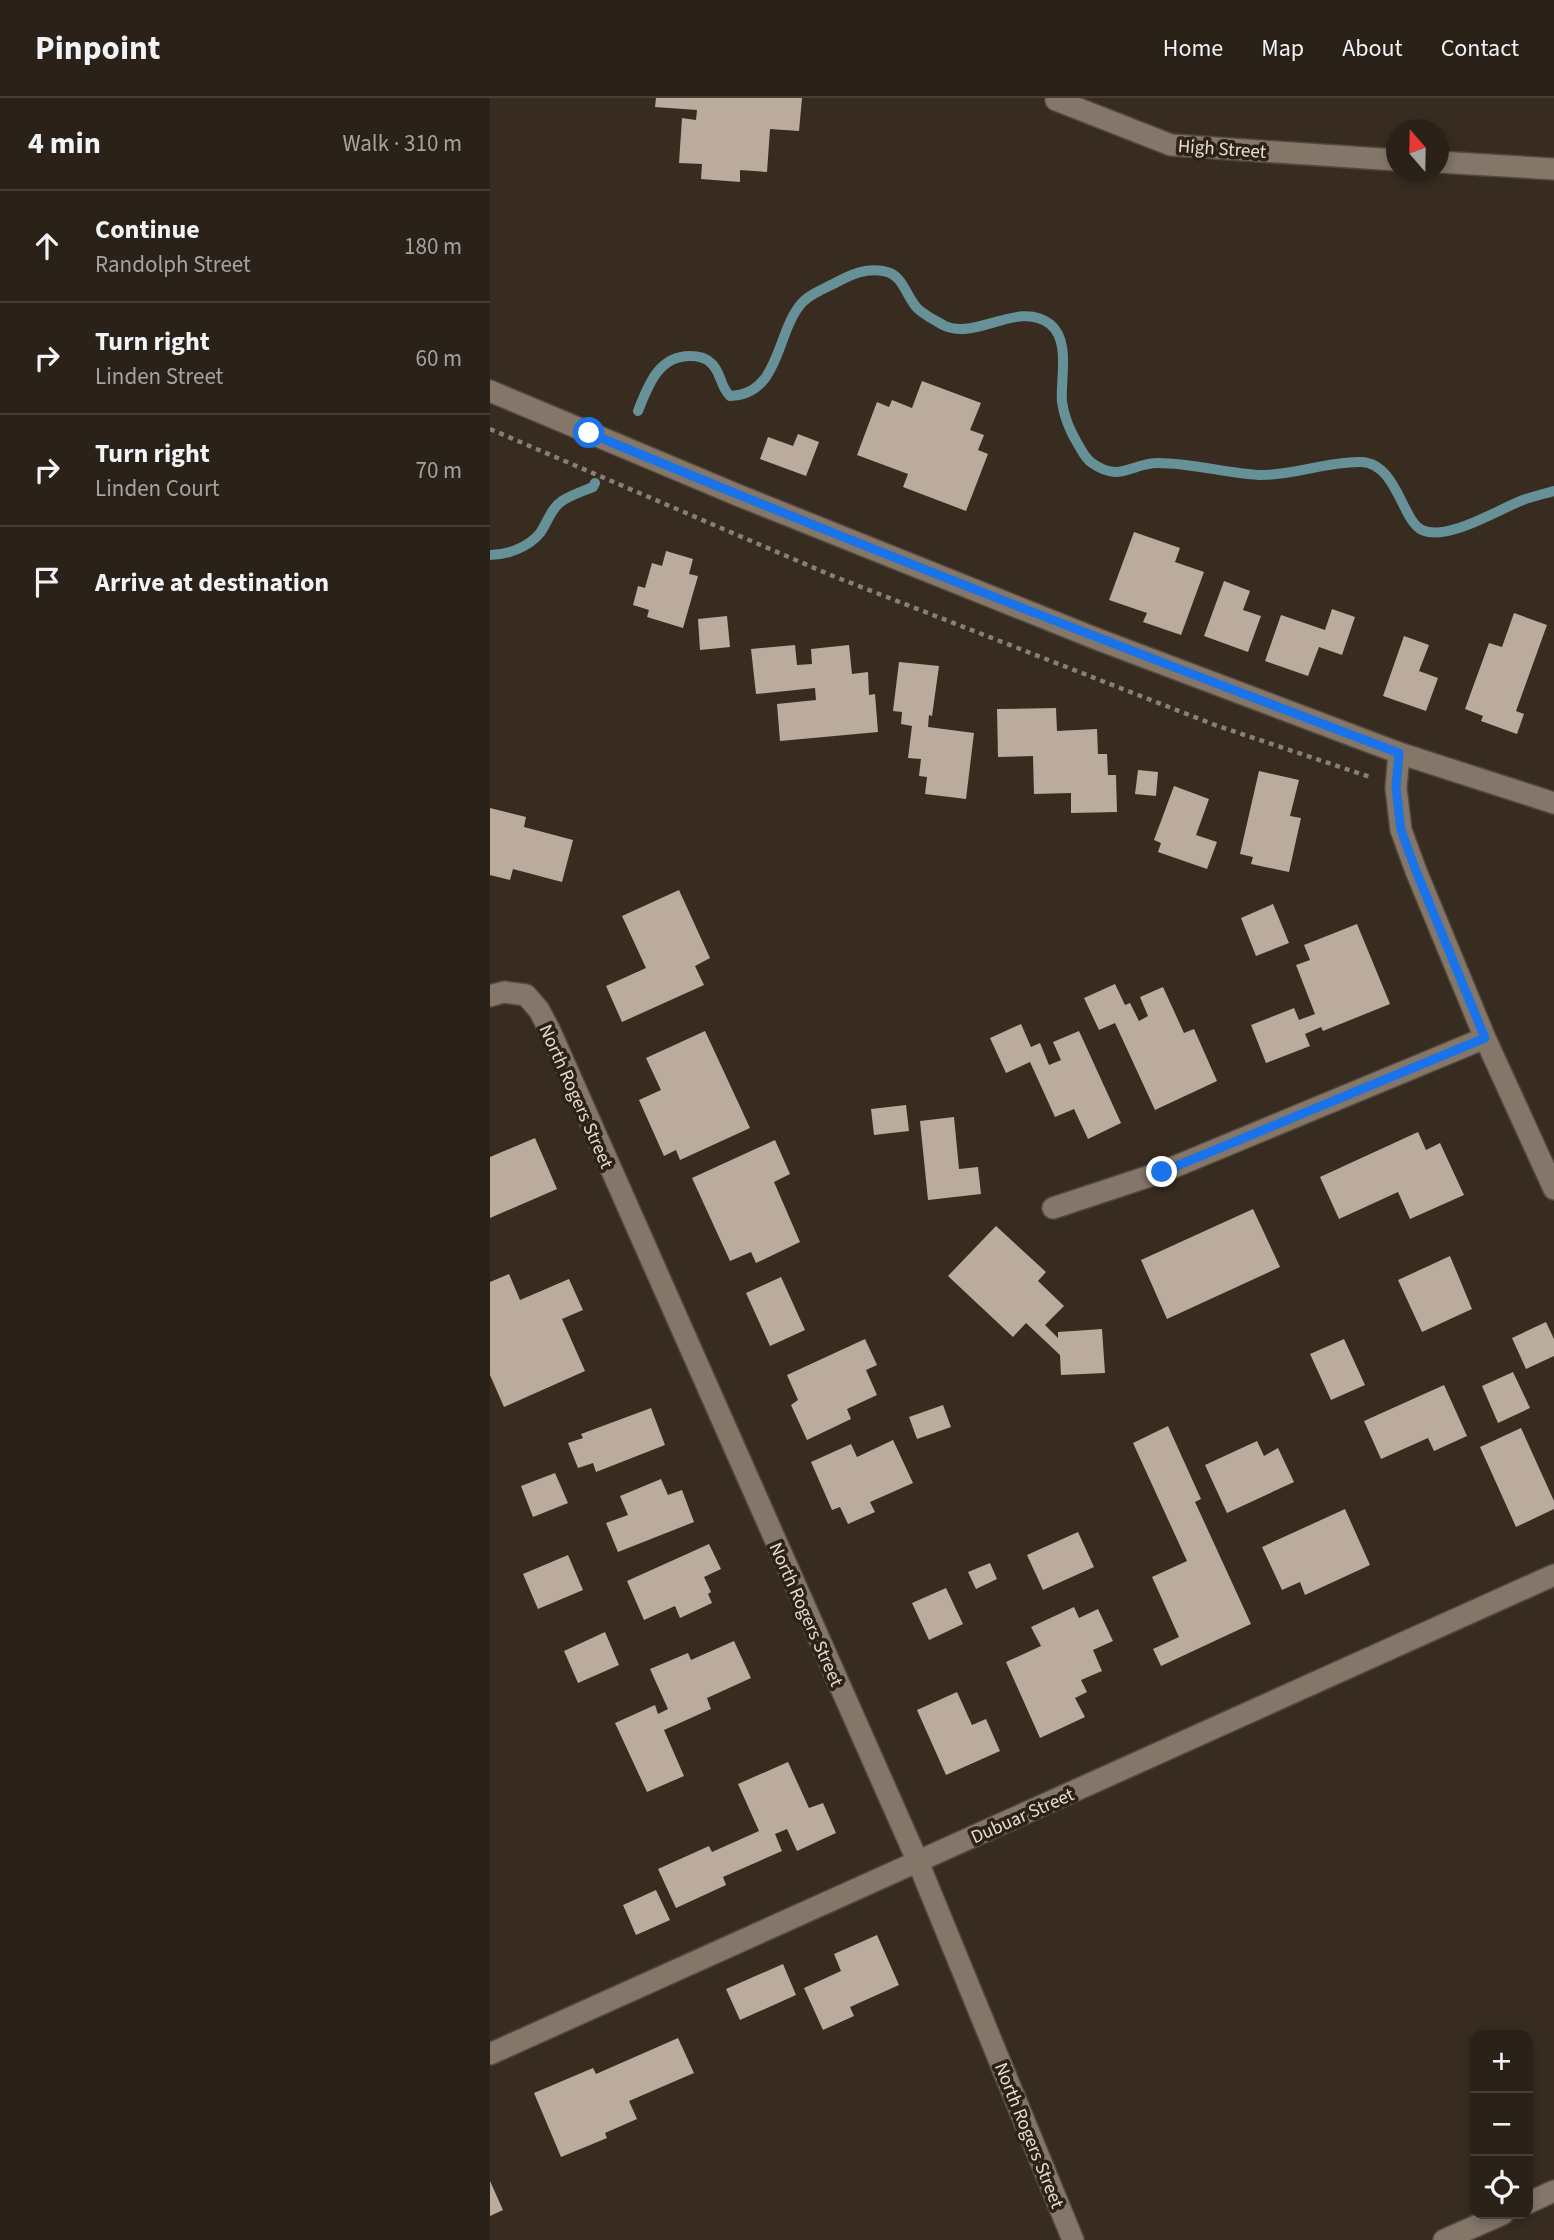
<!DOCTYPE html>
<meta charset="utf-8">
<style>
body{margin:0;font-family:"Source Sans 3",sans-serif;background:#362e25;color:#f1f3f6}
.controls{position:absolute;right:21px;bottom:21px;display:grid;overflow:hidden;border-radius:14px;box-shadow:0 4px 10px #0003}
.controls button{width:63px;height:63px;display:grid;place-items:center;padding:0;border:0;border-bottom:2px solid #463e37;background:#2a2118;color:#f1f3f6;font:35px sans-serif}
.compass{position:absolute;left:896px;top:21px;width:63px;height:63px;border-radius:50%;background:#2a2118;box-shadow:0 4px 10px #0003;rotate:340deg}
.stop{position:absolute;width:21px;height:21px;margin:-16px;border:5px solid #1a73e8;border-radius:50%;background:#fff}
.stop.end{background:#1a73e8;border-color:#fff;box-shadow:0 2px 7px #0008}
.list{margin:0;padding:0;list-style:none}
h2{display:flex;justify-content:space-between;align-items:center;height:91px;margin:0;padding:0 28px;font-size:30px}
h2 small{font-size:23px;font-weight:400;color:#a5a3a2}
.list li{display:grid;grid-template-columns:46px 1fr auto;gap:21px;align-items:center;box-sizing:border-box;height:112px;padding:0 28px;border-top:2px solid #463e37}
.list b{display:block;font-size:26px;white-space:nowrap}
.list p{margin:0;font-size:23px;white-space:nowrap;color:#a5a3a2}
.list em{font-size:23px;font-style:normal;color:#a5a3a2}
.icon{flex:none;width:38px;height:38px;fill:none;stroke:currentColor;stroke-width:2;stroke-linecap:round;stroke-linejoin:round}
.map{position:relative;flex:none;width:1064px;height:2142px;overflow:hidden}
header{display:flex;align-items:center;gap:42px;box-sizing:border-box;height:98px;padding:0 35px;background:#2a2118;border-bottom:2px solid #463e37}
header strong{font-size:33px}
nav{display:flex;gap:38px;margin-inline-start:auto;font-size:24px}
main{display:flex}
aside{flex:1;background:#2a2118}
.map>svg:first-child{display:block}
</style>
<header>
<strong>Pinpoint</strong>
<nav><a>Home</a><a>Map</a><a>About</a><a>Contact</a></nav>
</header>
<main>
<aside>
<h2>4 min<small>Walk · 310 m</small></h2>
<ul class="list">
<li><svg class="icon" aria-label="ahead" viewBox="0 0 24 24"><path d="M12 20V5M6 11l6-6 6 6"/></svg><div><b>Continue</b><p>Randolph Street</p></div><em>180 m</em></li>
<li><svg class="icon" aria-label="right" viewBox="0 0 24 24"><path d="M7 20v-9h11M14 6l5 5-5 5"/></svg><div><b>Turn right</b><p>Linden Street</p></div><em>60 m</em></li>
<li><svg class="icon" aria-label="right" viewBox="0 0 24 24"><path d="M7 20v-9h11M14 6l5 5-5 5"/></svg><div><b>Turn right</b><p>Linden Court</p></div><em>70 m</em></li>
<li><svg class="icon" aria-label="arrive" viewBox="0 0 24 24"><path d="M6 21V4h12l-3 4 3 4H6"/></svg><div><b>Arrive at destination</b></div></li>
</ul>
</aside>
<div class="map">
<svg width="1064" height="2142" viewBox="0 0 1064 2142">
<rect width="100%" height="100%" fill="#382c20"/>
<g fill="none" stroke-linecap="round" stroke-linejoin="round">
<path stroke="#669198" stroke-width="10" d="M 148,313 C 158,288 168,258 200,258 C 207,258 216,260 221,265 C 231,273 230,289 240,298 C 290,297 286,235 311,206 C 319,196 336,190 347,184 C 362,176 376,170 393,173 C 414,176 415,198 428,211 C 436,218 446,223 455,228 C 487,242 529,202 560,226 C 581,243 570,281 572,304 C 574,319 581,335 589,348 C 593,355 596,361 602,365 C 630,385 641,365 668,365 C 702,365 735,375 769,377 C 804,378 837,363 871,364 C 907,365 912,423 932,432 C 957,444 1009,411 1033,402 C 1043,398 1054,396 1064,393
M 0,457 C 17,457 39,449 50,435 C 58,424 61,410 72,403 C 81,397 93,393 103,389 L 105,385"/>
</g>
<path fill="#bbab9d" d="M 166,0 L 312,0 L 309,33 L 280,31 L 277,74 L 250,72 L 250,84 L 211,81 L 212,66 L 189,65 L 192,20 L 206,22 L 207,12 L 165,9 Z
M 432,283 L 491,305 L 480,332 L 494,337 L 488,352 L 498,356 L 476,413 L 413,389 L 418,376 L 367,357 L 387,304 L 399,309 L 402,302 L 422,310 Z
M 308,336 L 329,344 L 316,378 L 270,361 L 278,339 L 303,348 Z
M 644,434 L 690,450 L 685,464 L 714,474 L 691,537 L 653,524 L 657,515 L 619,502 Z
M 176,453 L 203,461 L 199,476 L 208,478 L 193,530 L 157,519 L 159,512 L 143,507 L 148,488 L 155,490 L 162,465 L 172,468 Z
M 734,483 L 760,493 L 753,512 L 771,518 L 758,554 L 714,538 Z
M 842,511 L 865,519 L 852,557 L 829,549 L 818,578 L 775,563 L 791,517 L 835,532 Z
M 1024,515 L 1057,527 L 1026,613 L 1034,616 L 1027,636 L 991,623 L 993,618 L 975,611 L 999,545 L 1012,549 Z
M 237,518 L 240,549 L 210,552 L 208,521 Z
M 914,538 L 939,547 L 929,573 L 948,580 L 936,613 L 893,598 Z
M 305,547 L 307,567 L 322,566 L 321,551 L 359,547 L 362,576 L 378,574 L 379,597 L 385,596 L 388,634 L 290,643 L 287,606 L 326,602 L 325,590 L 266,596 L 261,551 Z
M 409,564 L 449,568 L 442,618 L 439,617 L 438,629 L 484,635 L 476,701 L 435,696 L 437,679 L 429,678 L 431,661 L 418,660 L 422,628 L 411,626 L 412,614 L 403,613 Z
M 566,610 L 567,633 L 607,631 L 608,656 L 617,656 L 618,677 L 626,677 L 627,714 L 581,715 L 581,695 L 544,696 L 543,658 L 508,659 L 507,611 Z
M 648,672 L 668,674 L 666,698 L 645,696 Z
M 769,673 L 809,682 L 800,718 L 811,720 L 799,774 L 761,766 L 763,759 L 750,756 Z
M 684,688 L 719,701 L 706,737 L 727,744 L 717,771 L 668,754 L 671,745 L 664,742 Z
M 0,710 L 36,719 L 34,729 L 83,742 L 72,784 L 23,771 L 20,782 L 0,777 Z
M 189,792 L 220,860 L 205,868 L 214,887 L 132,924 L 116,888 L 156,870 L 132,818 Z
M 783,806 L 799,845 L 766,858 L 751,820 Z
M 867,826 L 900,906 L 833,933 L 831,929 L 815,936 L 820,948 L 776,965 L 761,927 L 804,910 L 809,922 L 825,916 L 806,867 L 820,862 L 814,847 Z
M 625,886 L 635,907 L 640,905 L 649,923 L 658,918 L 650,899 L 673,889 L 694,935 L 704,931 L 727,983 L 665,1012 L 625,925 L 609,932 L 594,900 Z
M 531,926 L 541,949 L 550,945 L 559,967 L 571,962 L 563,944 L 589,933 L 631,1025 L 598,1041 L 584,1011 L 565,1019 L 540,964 L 516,975 L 500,940 Z
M 215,933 L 260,1030 L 190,1062 L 186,1052 L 174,1058 L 149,1002 L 171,992 L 156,960 Z
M 416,1007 L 419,1033 L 384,1037 L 381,1011 Z
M 464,1019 L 469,1071 L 488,1069 L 491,1096 L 438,1102 L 430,1023 Z
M 928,1034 L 936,1052 L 950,1045 L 974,1097 L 920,1121 L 908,1094 L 849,1121 L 830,1079 Z
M 45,1040 L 67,1091 L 0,1120 L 0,1059 Z
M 285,1042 L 300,1076 L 284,1084 L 310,1144 L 266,1165 L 261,1154 L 240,1163 L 202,1080 Z
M 763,1111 L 790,1169 L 677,1221 L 651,1162 Z
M 506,1128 L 556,1174 L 548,1183 L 574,1208 L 555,1227 L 568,1240 L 568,1234 L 612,1231 L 615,1275 L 571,1277 L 570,1257 L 536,1225 L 523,1239 L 458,1178 Z
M 960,1158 L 982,1211 L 932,1234 L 908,1182 Z
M 19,1176 L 30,1202 L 79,1181 L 93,1212 L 72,1221 L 95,1273 L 14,1309 L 0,1277 L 0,1184 Z
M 291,1179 L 315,1232 L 280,1248 L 256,1195 Z
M 1056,1224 L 1064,1241 L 1064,1258 L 1036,1271 L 1022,1240 Z
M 375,1241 L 387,1267 L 376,1272 L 387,1297 L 357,1311 L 361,1321 L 317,1342 L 301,1307 L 308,1302 L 297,1277 Z
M 854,1241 L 875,1287 L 841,1302 L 820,1256 Z
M 1023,1274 L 1040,1310 L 1008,1325 L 992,1288 Z
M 954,1287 L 977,1338 L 944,1353 L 938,1340 L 891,1361 L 874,1323 Z
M 453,1307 L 461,1329 L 427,1341 L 419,1319 Z
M 161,1310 L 175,1347 L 106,1374 L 103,1365 L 88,1370 L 78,1345 L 93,1340 L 91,1336 Z
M 678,1328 L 711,1401 L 705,1404 L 761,1526 L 671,1568 L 663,1551 L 689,1539 L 662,1479 L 697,1463 L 643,1345 Z
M 1031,1330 L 1064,1403 L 1064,1411 L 1026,1429 L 990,1349 Z
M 403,1342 L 423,1385 L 380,1404 L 385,1414 L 358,1426 L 350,1409 L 342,1412 L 321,1364 L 361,1346 L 367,1359 Z
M 767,1343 L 774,1358 L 788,1350 L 804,1384 L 737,1415 L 715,1367 Z
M 65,1375 L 78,1405 L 43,1419 L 31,1388 Z
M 171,1381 L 178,1397 L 192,1392 L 204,1424 L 128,1454 L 116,1425 L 138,1417 L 130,1398 Z
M 855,1411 L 880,1467 L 815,1497 L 810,1484 L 792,1492 L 772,1449 Z
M 588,1434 L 604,1469 L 553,1492 L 537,1457 Z
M 219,1446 L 231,1471 L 214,1479 L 221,1494 L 218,1496 L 222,1505 L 190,1520 L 185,1508 L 154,1522 L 137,1483 Z
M 78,1457 L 93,1492 L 48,1511 L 33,1476 Z
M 500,1465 L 507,1481 L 486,1491 L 478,1474 Z
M 456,1490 L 473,1526 L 439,1542 L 422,1505 Z
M 584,1509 L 589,1520 L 608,1511 L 623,1543 L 603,1552 L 612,1573 L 591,1582 L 597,1594 L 585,1600 L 595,1619 L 550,1640 L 516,1564 L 551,1548 L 541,1529 Z
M 115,1534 L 129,1567 L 88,1585 L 74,1553 Z
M 244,1543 L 261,1580 L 217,1600 L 221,1611 L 174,1632 L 194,1678 L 157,1694 L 125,1625 L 165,1607 L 168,1616 L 178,1611 L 160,1571 L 198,1555 L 201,1562 Z
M 467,1594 L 482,1627 L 496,1621 L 510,1653 L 456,1677 L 427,1612 Z
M 298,1664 L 319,1710 L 333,1705 L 346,1735 L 307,1753 L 297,1731 L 285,1736 L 292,1753 L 233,1779 L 236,1787 L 186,1810 L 168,1771 L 219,1748 L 222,1754 L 269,1733 L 248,1686 Z
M 166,1792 L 180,1822 L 146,1837 L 133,1807 Z
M 387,1837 L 409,1887 L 360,1909 L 364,1918 L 333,1932 L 314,1890 L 351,1873 L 344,1856 Z
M 293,1866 L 306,1897 L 250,1922 L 236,1891 Z
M 188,1940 L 204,1975 L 139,2003 L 147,2021 L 115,2035 L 117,2040 L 71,2059 L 44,1995 L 103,1970 L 106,1976 Z
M 0,2083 L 13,2112 L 0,2118 Z"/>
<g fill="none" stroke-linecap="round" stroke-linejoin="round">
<g stroke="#53493e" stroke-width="24">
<path id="minor" d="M 566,2 L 681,47 L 906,62
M 948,64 L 1064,71
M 0,293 L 250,398 L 607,541 L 909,655 L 1064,705
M 909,655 L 906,690 L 911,732 L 926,773 L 995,940 L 1064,1091
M 0,898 L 14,894 L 36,897 L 49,912 L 60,933 L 428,1764 L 583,2142
M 563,1110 L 672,1074 L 995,940
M 0,1956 L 1064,1477
M 1038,2105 L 1064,2093
M 954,2142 L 1013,2116"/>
</g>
<path stroke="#8a7f75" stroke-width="4.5" stroke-dasharray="5 5" stroke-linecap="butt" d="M 0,331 L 343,478 L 725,627 L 880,679"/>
<use href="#minor" stroke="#847668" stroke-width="21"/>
</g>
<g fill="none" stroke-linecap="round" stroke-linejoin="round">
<path stroke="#1a73e8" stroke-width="9" d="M 99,335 C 367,447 637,552 909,655 L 906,690 L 911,732 L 926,773 L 995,940 L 672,1074"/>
</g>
<g text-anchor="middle" stroke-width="7" stroke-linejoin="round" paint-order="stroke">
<g font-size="19" fill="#e6ded6" stroke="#2e2217">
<text transform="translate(732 50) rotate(4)" y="7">High Street</text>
<text transform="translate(87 998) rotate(66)" y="7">North Rogers Street</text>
<text transform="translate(317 1516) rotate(66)" y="7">North Rogers Street</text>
<text transform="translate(532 1717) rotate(-24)" y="7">Dubuar Street</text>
<text transform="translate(540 2037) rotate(68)" y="7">North Rogers Street</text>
</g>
</g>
</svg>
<div class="controls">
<button>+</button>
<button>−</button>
<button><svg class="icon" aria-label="locate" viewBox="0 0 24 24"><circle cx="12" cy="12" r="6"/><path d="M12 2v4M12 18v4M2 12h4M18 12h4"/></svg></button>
</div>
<svg class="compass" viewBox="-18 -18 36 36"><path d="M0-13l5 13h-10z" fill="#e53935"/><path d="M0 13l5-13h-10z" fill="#a5a3a2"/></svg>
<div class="stop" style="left:99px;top:335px"></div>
<div class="stop end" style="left:672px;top:1074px"></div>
</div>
</main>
